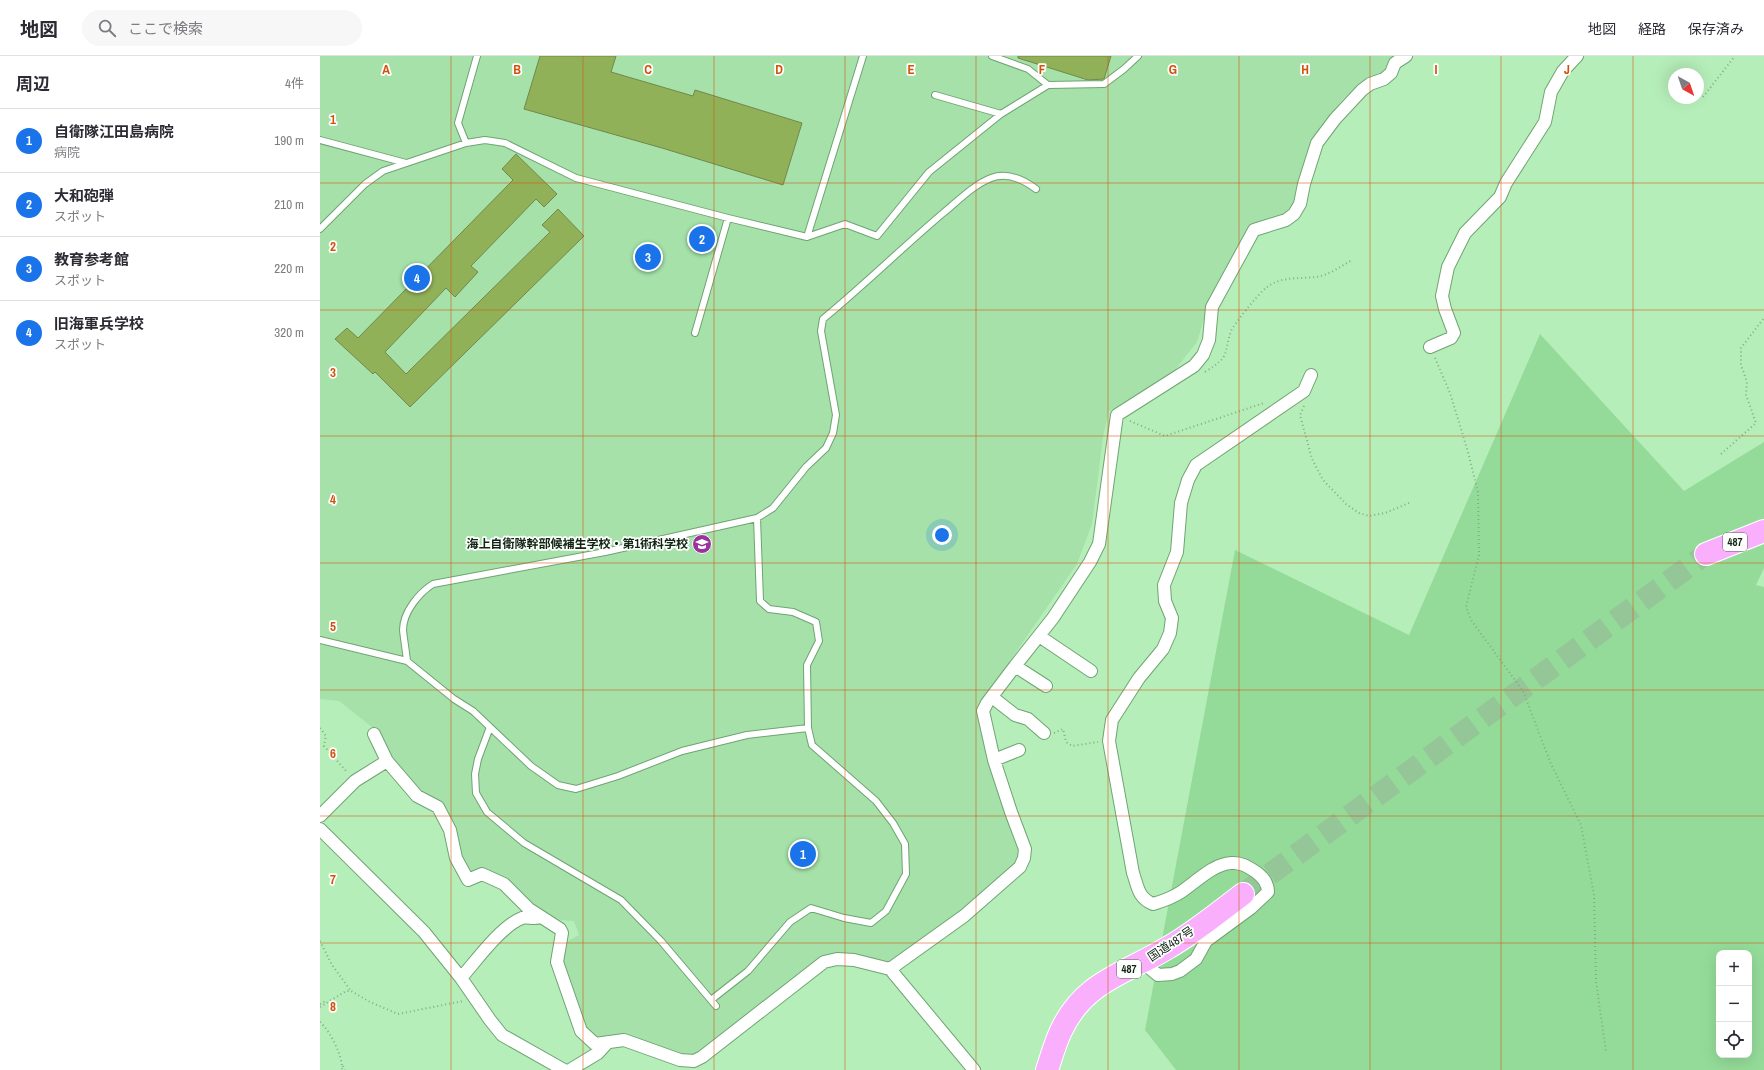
<!DOCTYPE html>
<html lang="ja">
<meta charset="utf-8">
<style>
body{margin:0;font-family:"Archivo Narrow","Noto Sans JP",sans-serif;background:#f7f7f7;color:#2b2b33}
.controls{position:absolute;right:12px;bottom:12px;display:grid;overflow:hidden;border-radius:8px;box-shadow:0 4px 16px #0002}
.controls button{width:36px;height:36px;display:grid;place-items:center;padding:0;border:0;border-bottom:1px solid #e1e1e2;background:#fff;color:#2b2b33;font:20px sans-serif}
.compass{position:absolute;left:1348px;top:12px;width:36px;height:36px;border-radius:50%;background:#fff;box-shadow:0 4px 16px #0002;rotate:140deg}
.you{position:absolute;left:622px;top:479px;width:14px;height:14px;margin:-10px;border:3px solid #fff;border-radius:50%;background:#1a73e8;box-shadow:0 0 0 6px #1a73e833}
.badge{display:grid;place-items:center;width:26px;height:26px;border-radius:50%;background:#1a73e8;color:#fff;font-size:13px;font-weight:700}
.pin{position:absolute;translate:-50% -50%;border:2px solid #fff;box-shadow:0 1px 4px #0006}
.list{margin:0;padding:0;list-style:none}
h2{display:flex;justify-content:space-between;align-items:center;height:52px;margin:0;padding:0 16px;font-size:17px}
h2 small{font-size:13px;font-weight:400;color:#7c7c81}
.list li{display:grid;grid-template-columns:26px 1fr auto;gap:12px;align-items:center;box-sizing:border-box;height:64px;padding:0 16px;border-top:1px solid #e1e1e2}
.list b{display:block;font-size:15px;white-space:nowrap}
.list p{margin:0;font-size:13px;white-space:nowrap;color:#7c7c81}
.list em{font-size:13px;font-style:normal;color:#7c7c81}
.icon{flex:none;width:22px;height:22px;fill:none;stroke:currentColor;stroke-width:2;stroke-linecap:round;stroke-linejoin:round}
.map{position:relative;flex:none;width:1444px;height:1014px;overflow:hidden}
header{display:flex;align-items:center;gap:24px;box-sizing:border-box;height:56px;padding:0 20px;background:#fff;border-bottom:1px solid #e1e1e2}
header strong{font-size:19px}
nav{display:flex;gap:22px;margin-inline-start:auto;font-size:14px}
.search{width:280px;height:36px;background:#f7f7f7;display:flex;align-items:center;gap:10px;box-sizing:border-box;padding:0 14px;border-radius:22px;color:#7c7c81;font-size:15px}
main{display:flex}
aside{flex:1;background:#fff}
.map>svg:first-child{display:block}
</style>
<header>
<strong>地図</strong>
<div class="search"><svg class="icon" aria-label="search" viewBox="0 0 24 24"><circle cx="10" cy="10" r="6"/><path d="M15 15l6 6"/></svg>ここで検索</div>
<nav><a>地図</a><a>経路</a><a>保存済み</a></nav>
</header>
<main>
<aside>
<h2>周辺<small>4件</small></h2>
<ul class="list">
<li><span class="badge">1</span><div><b>自衛隊江田島病院</b><p>病院</p></div><em>190 m</em></li>
<li><span class="badge">2</span><div><b>大和砲弾</b><p>スポット</p></div><em>210 m</em></li>
<li><span class="badge">3</span><div><b>教育参考館</b><p>スポット</p></div><em>220 m</em></li>
<li><span class="badge">4</span><div><b>旧海軍兵学校</b><p>スポット</p></div><em>320 m</em></li>
</ul>
</aside>
<div class="map">
<svg width="1444" height="1014" viewBox="0 0 1444 1014">
<rect width="100%" height="100%" fill="#b6eeb9"/>
<path fill="#a5e1a9" d="M 0,0 L 1077,0 L 1061,18 L 1043,25 L 1022,44 L 993,84 L 979,123 L 975,146 L 965,158 L 929,171 L 888,250 L 877,286 L 851,319 L 789,355 L 783,381 L 772,468 L 757,508 L 658,651 L 674,725 L 699,786 L 698,804 L 693,811 L 640,859 L 572,908 L 501,902 L 378,1000 L 360,999 L 306,978 L 276,982 L 267,973 L 244,908 L 243,897 L 248,885 L 259,879 L 254,865 L 240,864 L 216,853 L 186,823 L 151,818 L 142,806 L 135,774 L 99,736 L 75,707 L 57,675 L 19,645 L 0,643 Z"/>
<path fill="#94db99" fill-rule="evenodd" d="M 1220,278 L 1364,435 L 1444,386 L 1444,512 L 1436,529 L 1444,531 L 1444,1014 L 856,1014 L 825,974 L 915,494 L 1089,579 ZM 1399,897 L 1429,897 L 1429,999 L 1399,999 Z"/>
<path fill="#91b159" stroke="#71884a" d="M 220,0 L 296,0 L 291,16 L 373,40 L 375,34 L 482,67 L 463,129 L 342,92 L 204,53 Z
M 698,0 L 791,0 L 784,23 L 768,24 L 698,2 Z
M 196,98 L 237,138 L 224,151 L 216,143 L 151,210 L 158,216 L 135,241 L 126,232 L 65,296 L 86,318 L 230,176 L 222,169 L 238,153 L 264,180 L 90,351 L 55,316 L 53,318 L 15,283 L 27,272 L 38,282 L 193,124 L 182,113 Z"/>
<g fill="none" stroke-linecap="round" stroke-linejoin="round">
<path stroke="#95c697" stroke-width="22" stroke-dasharray="22 11" stroke-linecap="butt" d="M 923,838 L 1386,498"/>
<g stroke="#6fa473" stroke-width="8">
<path id="lane" d="M 672,0 L 708,13 L 728,29
M 615,39 L 681,58
M 0,84 L 86,107
M 146,87 L 138,67 L 157,0
M 0,173 L 45,128 L 63,115 L 146,87 L 165,84 L 185,87 L 256,122 L 408,162 L 487,181 L 525,168 L 557,180 L 609,116 L 681,58 L 728,29 L 784,28 L 804,13 L 818,0
M 487,181 L 543,0
M 375,277 L 408,162
M 0,584 L 87,605 L 134,643 L 153,655 L 211,710 L 238,729 L 256,733 L 298,720 L 362,695 L 427,679 L 488,672
M 87,605 C 86,595 84,584 83,574 C 83,556 99,537 113,528 L 285,496 L 437,462 L 453,452 L 486,411 L 506,392 L 513,377 L 516,359 L 501,275 L 503,263 C 544,229 582,192 622,158 C 637,146 653,129 671,122 C 687,116 704,124 716,133
M 170,671 L 158,703 L 155,718 L 156,737 L 167,756 L 204,787 L 301,844 L 341,885 L 396,950
M 391,944 L 428,915 L 470,866 L 491,852 L 524,862 L 551,867 L 566,855 L 586,818 L 585,788 L 573,767 L 556,745 L 492,689 L 488,672 L 487,609 L 499,585 L 496,566 L 473,556 L 449,553 L 440,545 L 437,462"/>
</g>
<g stroke="#6fa473" stroke-width="14">
<path id="street" d="M 1110,291 L 1131,282 L 1134,277 L 1125,253 L 1122,240 L 1128,211 L 1145,177 L 1180,141 L 1186,127 L 1225,66 L 1231,36 L 1243,15 L 1257,0
M 719,580 L 771,615
M 695,610 L 726,630
M 672,641 L 695,659 L 708,663 L 724,677
M 54,678 L 67,705
M 674,704 L 699,694
M 0,760 L 35,725 L 67,705 L 97,740 L 118,751 L 130,774 L 136,802 L 148,824 L 162,818 L 184,828 L 209,853 L 240,873 L 242,877 L 237,906 L 261,975 L 275,988 L 304,984 L 360,1004 L 374,1005 L 382,1001 L 504,906 L 517,903 L 534,904 L 570,913 L 654,1014
M 0,773 L 104,876 L 141,922 L 170,964 L 182,979 L 244,1014
M 822,906 L 838,919 L 852,918 L 860,915 L 876,903 L 886,885 L 931,852 L 948,836 C 948,828 943,821 936,816 C 928,811 921,806 911,807 C 893,808 876,826 861,836 C 852,842 843,845 833,848 C 818,842 818,831 813,817 L 789,685 L 792,664 L 819,622 L 843,593 L 850,577 L 852,562 L 845,545 L 844,529 L 857,496 L 861,447 L 868,424 L 876,409 L 984,335 L 991,319
M 570,913 L 644,860 L 700,811 L 704,802 L 705,793 L 691,756 L 674,704 L 663,655 L 667,647 L 695,610 L 733,562 L 770,506 L 779,488 L 797,359 L 874,310 L 883,299 L 889,284 L 892,251 L 934,174 L 966,164 L 974,158 L 980,148 L 984,128 L 997,87 L 1015,63 L 1042,34 L 1050,28 L 1064,23 L 1071,17 L 1075,7 L 1086,0
M 141,922 C 156,905 181,870 202,862 C 208,860 213,864 221,861
M 250,1014 L 278,997 L 288,986"/>
</g>
<g stroke="#fff" stroke-width="24">
<path id="highway" d="M 1386,498 L 1444,475
M 727,1014 C 731,1002 735,988 740,977 C 763,925 805,918 849,891 C 875,876 899,856 923,838"/>
</g>
<path stroke="#80ae83" stroke-width="2" stroke-dasharray="1 3" stroke-linecap="butt" d="M 1383,41 L 1415,0
M 1115,302 L 1130,337 L 1148,396 L 1158,436 L 1159,499 L 1146,551 L 1151,564 L 1203,635 L 1231,708 L 1261,769 L 1274,839 L 1276,925 L 1286,996
M 885,316 C 911,300 903,299 911,275 C 914,268 939,237 946,232 C 960,220 979,223 996,221 C 1009,219 1020,211 1032,204
M 984,350 L 980,359 L 992,403 L 1003,424 L 1026,448 L 1039,457 L 1049,460 L 1065,457 L 1089,447
M 810,365 L 845,380 L 944,347
M 1401,398 L 1436,367 L 1426,339 L 1427,326 L 1421,309 L 1421,292 L 1444,262
M 0,672 L 6,680 L 4,690 L 27,716
M 734,677 L 743,673 L 746,686 L 752,690 L 778,686
M 0,885 L 12,909 L 31,935
M 0,948 L 6,945
M 0,951 L 26,935 L 31,935 L 50,946 L 78,958 L 143,945
M 0,966 C 10,975 23,1000 22,1014
M 23,1010 L 25,1014"/>
<use href="#lane" stroke="#fff" stroke-width="6"/>
<use href="#street" stroke="#fff" stroke-width="12"/>
<use href="#highway" stroke="#faaffc" stroke-width="22"/>
</g>
<path fill="none" stroke="#d2540c" stroke-width="1" stroke-opacity="0.55" d="M 131,0 L 131,1014M 263,0 L 263,1014M 394,0 L 394,1014M 525,0 L 525,1014M 656,0 L 656,1014M 788,0 L 788,1014M 919,0 L 919,1014M 1050,0 L 1050,1014M 1181,0 L 1181,1014M 1313,0 L 1313,1014M 0,127 L 1444,127M 0,254 L 1444,254M 0,380 L 1444,380M 0,507 L 1444,507M 0,634 L 1444,634M 0,760 L 1444,760M 0,887 L 1444,887"/>
<defs>
<g id="university-disc" transform="scale(1)"><circle r="9.5" fill="#97359c" stroke="#fefefe"/><path d="M0-5L7-2L0 1L-7-2ZM-4 1L0 2.5L4 1V4Q0 6-4 4Z" fill="#fff"/></g>
</defs>
<g fill-rule="evenodd">
<use href="#university-disc" x="382" y="488"/>
</g>
<g text-anchor="middle" stroke-width="3.5" stroke-linejoin="round" paint-order="stroke">
<g fill="#fefefe" stroke="#576658" stroke-width="1">
<rect x="1403" y="477" width="24" height="18" rx="3"/>
<rect x="797" y="904" width="24" height="18" rx="3"/>
</g>
<g font-size="11" font-weight="bold" fill="#0f2511">
<text x="1415" y="490">487</text>
<text x="809" y="917">487</text>
</g>
<g font-size="12" font-weight="bold" fill="#0f2511" stroke="#fefefe" text-anchor="end">
<text x="368" y="492">海上自衛隊幹部候補生学校・第1術科学校</text>
</g>
<g font-size="12" fill="#0f2511" stroke="#fefefe">
<text transform="translate(851 888) rotate(-33)" y="4">国道487号</text>
</g>
</g>
<g font-size="13" text-anchor="middle" font-weight="bold" fill="#d2540c" stroke="#fefefe" stroke-width="3.5" stroke-linejoin="round" paint-order="stroke">
<text x="66" y="18">A</text>
<text x="197" y="18">B</text>
<text x="328" y="18">C</text>
<text x="459" y="18">D</text>
<text x="591" y="18">E</text>
<text x="722" y="18">F</text>
<text x="853" y="18">G</text>
<text x="985" y="18">H</text>
<text x="1116" y="18">I</text>
<text x="1247" y="18">J</text>
<text x="13" y="68">1</text>
<text x="13" y="195">2</text>
<text x="13" y="321">3</text>
<text x="13" y="448">4</text>
<text x="13" y="575">5</text>
<text x="13" y="702">6</text>
<text x="13" y="828">7</text>
<text x="13" y="955">8</text>
</g>
</svg>
<div class="controls">
<button>+</button>
<button>−</button>
<button><svg class="icon" aria-label="locate" viewBox="0 0 24 24"><circle cx="12" cy="12" r="6"/><path d="M12 2v4M12 18v4M2 12h4M18 12h4"/></svg></button>
</div>
<svg class="compass" viewBox="-18 -18 36 36"><path d="M0-13l5 13h-10z" fill="#e53935"/><path d="M0 13l5-13h-10z" fill="#7c7c81"/></svg>
<div class="you"></div>
<div class="pin badge" style="left:483px;top:798px">1</div>
<div class="pin badge" style="left:382px;top:183px">2</div>
<div class="pin badge" style="left:328px;top:201px">3</div>
<div class="pin badge" style="left:97px;top:222px">4</div>
</div>
</main>
